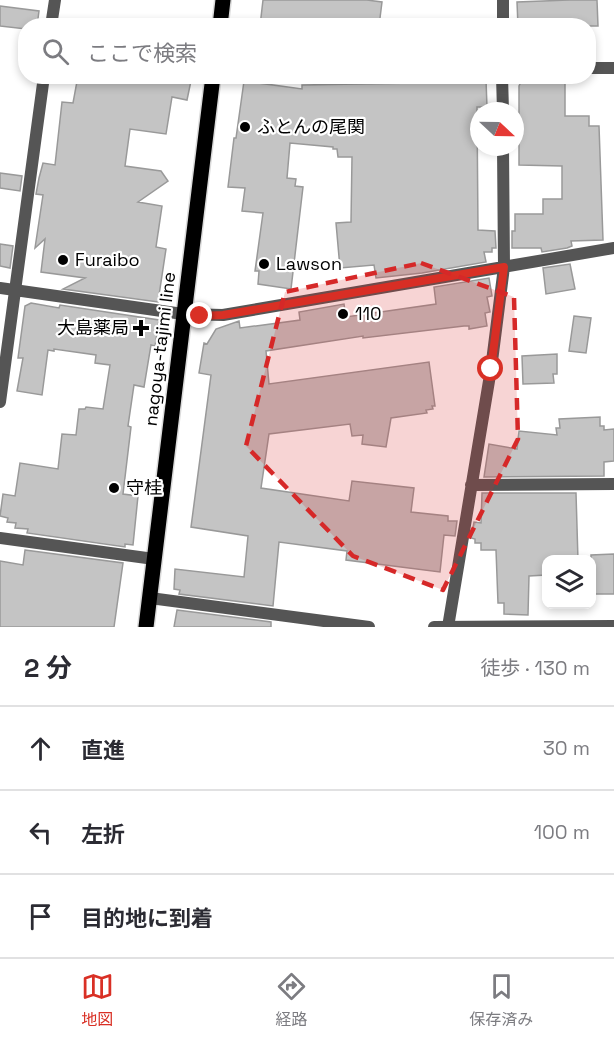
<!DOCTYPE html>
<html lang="ja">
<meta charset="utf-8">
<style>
body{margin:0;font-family:"Space Grotesk","Noto Sans JP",sans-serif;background:#f7f7f7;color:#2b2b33}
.controls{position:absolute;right:18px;bottom:18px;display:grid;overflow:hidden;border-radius:12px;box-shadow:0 3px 9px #0003}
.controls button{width:54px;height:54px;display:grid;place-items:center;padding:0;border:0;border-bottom:2px solid #e1e1e2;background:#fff;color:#2b2b33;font:30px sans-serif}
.compass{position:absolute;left:470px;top:102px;width:54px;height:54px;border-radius:50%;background:#fff;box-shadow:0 3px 9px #0003;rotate:112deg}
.stop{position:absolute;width:18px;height:18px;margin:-14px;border:4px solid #d93025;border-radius:50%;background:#fff}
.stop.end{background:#d93025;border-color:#fff;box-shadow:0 2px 6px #0008}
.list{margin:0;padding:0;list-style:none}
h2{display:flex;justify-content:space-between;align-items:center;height:78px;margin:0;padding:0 24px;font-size:26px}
h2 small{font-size:20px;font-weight:400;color:#7c7c81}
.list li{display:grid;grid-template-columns:39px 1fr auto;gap:18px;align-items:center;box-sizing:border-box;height:84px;padding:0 24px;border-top:2px solid #e1e1e2}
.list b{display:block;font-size:22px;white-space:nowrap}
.list em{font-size:20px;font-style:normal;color:#7c7c81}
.icon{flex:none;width:33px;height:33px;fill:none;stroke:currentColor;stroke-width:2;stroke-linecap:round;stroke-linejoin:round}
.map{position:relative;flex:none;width:614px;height:627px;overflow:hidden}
.search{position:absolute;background:#fff;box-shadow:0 3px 9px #0003;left:18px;right:18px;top:18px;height:66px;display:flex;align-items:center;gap:15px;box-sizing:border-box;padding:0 21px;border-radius:24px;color:#7c7c81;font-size:22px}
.sheet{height:330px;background:#fff}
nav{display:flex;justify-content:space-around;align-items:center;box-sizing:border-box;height:84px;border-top:2px solid #e1e1e2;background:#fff;font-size:16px;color:#7c7c81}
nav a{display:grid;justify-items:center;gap:3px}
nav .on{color:#d93025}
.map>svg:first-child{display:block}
</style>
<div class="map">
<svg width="614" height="627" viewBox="0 0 614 627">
<rect width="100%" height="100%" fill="#fff"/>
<path fill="#c4c4c4" stroke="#999" stroke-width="1.5" d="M 263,0 L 367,0 L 382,2 L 379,26 L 260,26 Z
M 569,0 L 597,0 L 598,26 L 518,26 L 517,2 Z
M 0,6 L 39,11 L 37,26 L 26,26 L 26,29 L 0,26 Z
M 78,76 L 192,76 L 187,100 L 172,97 L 166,134 L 130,129 L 125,166 L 161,171 L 168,181 L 138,202 L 162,206 L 156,247 L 166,249 L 158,302 L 63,289 L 85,278 L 41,272 L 45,239 L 35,248 L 43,195 L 36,194 L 39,178 L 43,163 L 55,165 L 62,102 L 73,103 Z
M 555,77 L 562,79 L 565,83 L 565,116 L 589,116 L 589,126 L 599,126 L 603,240 L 571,241 L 572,246 L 567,248 L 542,252 L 541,248 L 512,248 L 512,231 L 515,231 L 515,214 L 543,214 L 543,199 L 562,199 L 562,166 L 519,165 L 519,86 L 523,78 Z
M 438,78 L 438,81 L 486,80 L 487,107 L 477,107 L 478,230 L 495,231 L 496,248 L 492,248 L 492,252 L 484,252 L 486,262 L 422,273 L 376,278 L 374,265 L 340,268 L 336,223 L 351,222 L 352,157 L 338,157 L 337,149 L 333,149 L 333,147 L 290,143 L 287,178 L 296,179 L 295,186 L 303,187 L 291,289 L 258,284 L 259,271 L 255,271 L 263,213 L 242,211 L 245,188 L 228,187 L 234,138 L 236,138 L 244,81 L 302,89 L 302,85 L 415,83 L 415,79 Z
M 0,173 L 22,176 L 20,191 L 0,188 Z
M 0,244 L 13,246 L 10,268 L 0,266 Z
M 570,264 L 575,289 L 546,294 L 543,268 Z
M 489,278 L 492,296 L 487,297 L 490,312 L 485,313 L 487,326 L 469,329 L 469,326 L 464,326 L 363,338 L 363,336 L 266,351 L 269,384 L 429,362 L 435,406 L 432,406 L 433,409 L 426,410 L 427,413 L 391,418 L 386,447 L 362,444 L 363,435 L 352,436 L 350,424 L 269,434 L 261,488 L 349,501 L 352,481 L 414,488 L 411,512 L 448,516 L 448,521 L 457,521 L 455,536 L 444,535 L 440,572 L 346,560 L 347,551 L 279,542 L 273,606 L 179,594 L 180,590 L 174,589 L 175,569 L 244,577 L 248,536 L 191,527 L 211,375 L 199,373 L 204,343 L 207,344 L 216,329 L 239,321 L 240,328 L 300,320 L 299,312 L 344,304 L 346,317 L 436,304 L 434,287 Z
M 31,303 L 59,308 L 60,305 L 159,320 L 155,346 L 151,345 L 144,387 L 134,385 L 128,426 L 131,427 L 123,494 L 138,496 L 133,545 L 125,544 L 125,547 L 27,533 L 28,529 L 15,528 L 16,523 L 7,522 L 8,518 L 0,516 L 3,494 L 15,496 L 20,463 L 58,469 L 62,434 L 76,435 L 79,409 L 85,409 L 86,407 L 103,409 L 110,365 L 95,363 L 96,355 L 54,349 L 54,351 L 48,350 L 42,395 L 17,391 L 23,358 L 18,358 L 25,306 Z
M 574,316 L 591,318 L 586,353 L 569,351 Z
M 557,354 L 557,374 L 553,374 L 554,383 L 523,384 L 522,356 Z
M 600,417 L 600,426 L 604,426 L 604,430 L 614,429 L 614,461 L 604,462 L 604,476 L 484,477 L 489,444 L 517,449 L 519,431 L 557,435 L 556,428 L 560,428 L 559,419 Z
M 482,493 L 576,493 L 578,560 L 546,560 L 546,575 L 529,576 L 528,615 L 504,614 L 504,603 L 498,603 L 496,550 L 481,550 L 481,543 L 475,543 L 475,539 L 471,538 L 474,522 L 481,523 Z
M 25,550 L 123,563 L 114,627 L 0,627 L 0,561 L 23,565 Z
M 614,554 L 614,594 L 591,594 L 591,555 Z
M 177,610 L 271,622 L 271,627 L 174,627 Z"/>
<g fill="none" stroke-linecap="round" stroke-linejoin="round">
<g stroke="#dbdbdb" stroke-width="18">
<path id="primary" d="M 220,26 L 223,0
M 146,627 L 213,76"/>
</g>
<path stroke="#555" stroke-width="12" d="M 51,26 L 55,0
M 503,26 L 503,0
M 588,68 L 614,68
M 502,76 L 503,111
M 0,288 L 183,314 L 223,315 L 614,248
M 0,402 L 44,76
M 471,485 L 614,484
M 0,538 L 154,559
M 150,598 L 369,627
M 434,627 L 614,626
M 448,627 L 491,369 L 504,267 L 503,147"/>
<use href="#primary" stroke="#000" stroke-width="15"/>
</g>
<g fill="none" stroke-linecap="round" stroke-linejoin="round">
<path stroke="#d93025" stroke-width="8" d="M 200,316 L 223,315 L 504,267 L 491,369"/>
</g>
<path fill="#d62828" fill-opacity="0.2" stroke="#d62828" stroke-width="4.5" stroke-dasharray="12 8" stroke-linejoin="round" d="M 421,263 L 514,297 L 518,439 L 443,590 L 353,556 L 246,446 L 285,292 Z"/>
<g fill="#000" stroke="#fff" stroke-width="2">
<circle cx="245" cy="127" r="6"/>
<circle cx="63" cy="260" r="6"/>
<circle cx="264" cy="264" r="6"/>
<circle cx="343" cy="314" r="6"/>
<path d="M138 319h6v6h6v6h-6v6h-6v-6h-6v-6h6z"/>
<circle cx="114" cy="488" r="6"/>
</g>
<g text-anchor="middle" stroke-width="4.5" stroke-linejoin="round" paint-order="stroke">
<g font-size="18" fill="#000" stroke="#fff" text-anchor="start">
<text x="257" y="133">ふとんの尾関</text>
<text x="75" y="266">Furaibo</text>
<text x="276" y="270">Lawson</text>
<text x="355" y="320">110</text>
<text x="129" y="334" text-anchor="end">大島薬局</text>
<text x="126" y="494">守桂</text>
</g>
<g font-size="18" fill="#000" stroke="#fff">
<text transform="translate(160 349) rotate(-83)" y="6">nagoya-tajimi line</text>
</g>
</g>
</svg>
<div class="controls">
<button><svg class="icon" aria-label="layers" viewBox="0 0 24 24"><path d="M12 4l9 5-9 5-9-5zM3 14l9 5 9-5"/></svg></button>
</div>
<svg class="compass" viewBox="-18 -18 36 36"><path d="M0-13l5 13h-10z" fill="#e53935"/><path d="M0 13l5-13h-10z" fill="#7c7c81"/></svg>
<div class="stop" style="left:491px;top:369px"></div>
<div class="stop end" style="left:200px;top:316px"></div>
<div class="search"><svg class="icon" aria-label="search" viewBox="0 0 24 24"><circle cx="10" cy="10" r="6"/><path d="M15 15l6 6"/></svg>ここで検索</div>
</div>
<section class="sheet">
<h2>2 分<small>徒歩 · 130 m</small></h2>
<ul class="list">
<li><svg class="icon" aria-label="ahead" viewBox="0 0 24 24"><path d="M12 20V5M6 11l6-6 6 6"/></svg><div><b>直進</b></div><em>30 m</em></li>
<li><svg class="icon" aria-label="left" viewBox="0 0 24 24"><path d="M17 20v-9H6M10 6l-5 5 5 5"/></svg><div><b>左折</b></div><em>100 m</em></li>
<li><svg class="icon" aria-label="arrive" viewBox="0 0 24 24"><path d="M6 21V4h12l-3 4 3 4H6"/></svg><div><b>目的地に到着</b></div></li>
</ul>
</section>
<nav>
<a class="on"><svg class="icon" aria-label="map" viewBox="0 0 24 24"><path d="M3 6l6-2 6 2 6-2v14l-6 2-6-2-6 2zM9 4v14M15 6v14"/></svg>地図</a>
<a><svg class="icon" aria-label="directions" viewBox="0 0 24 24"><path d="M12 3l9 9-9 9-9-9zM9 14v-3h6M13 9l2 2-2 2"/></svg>経路</a>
<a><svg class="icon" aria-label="saved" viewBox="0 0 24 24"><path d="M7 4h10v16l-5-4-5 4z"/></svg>保存済み</a>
</nav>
